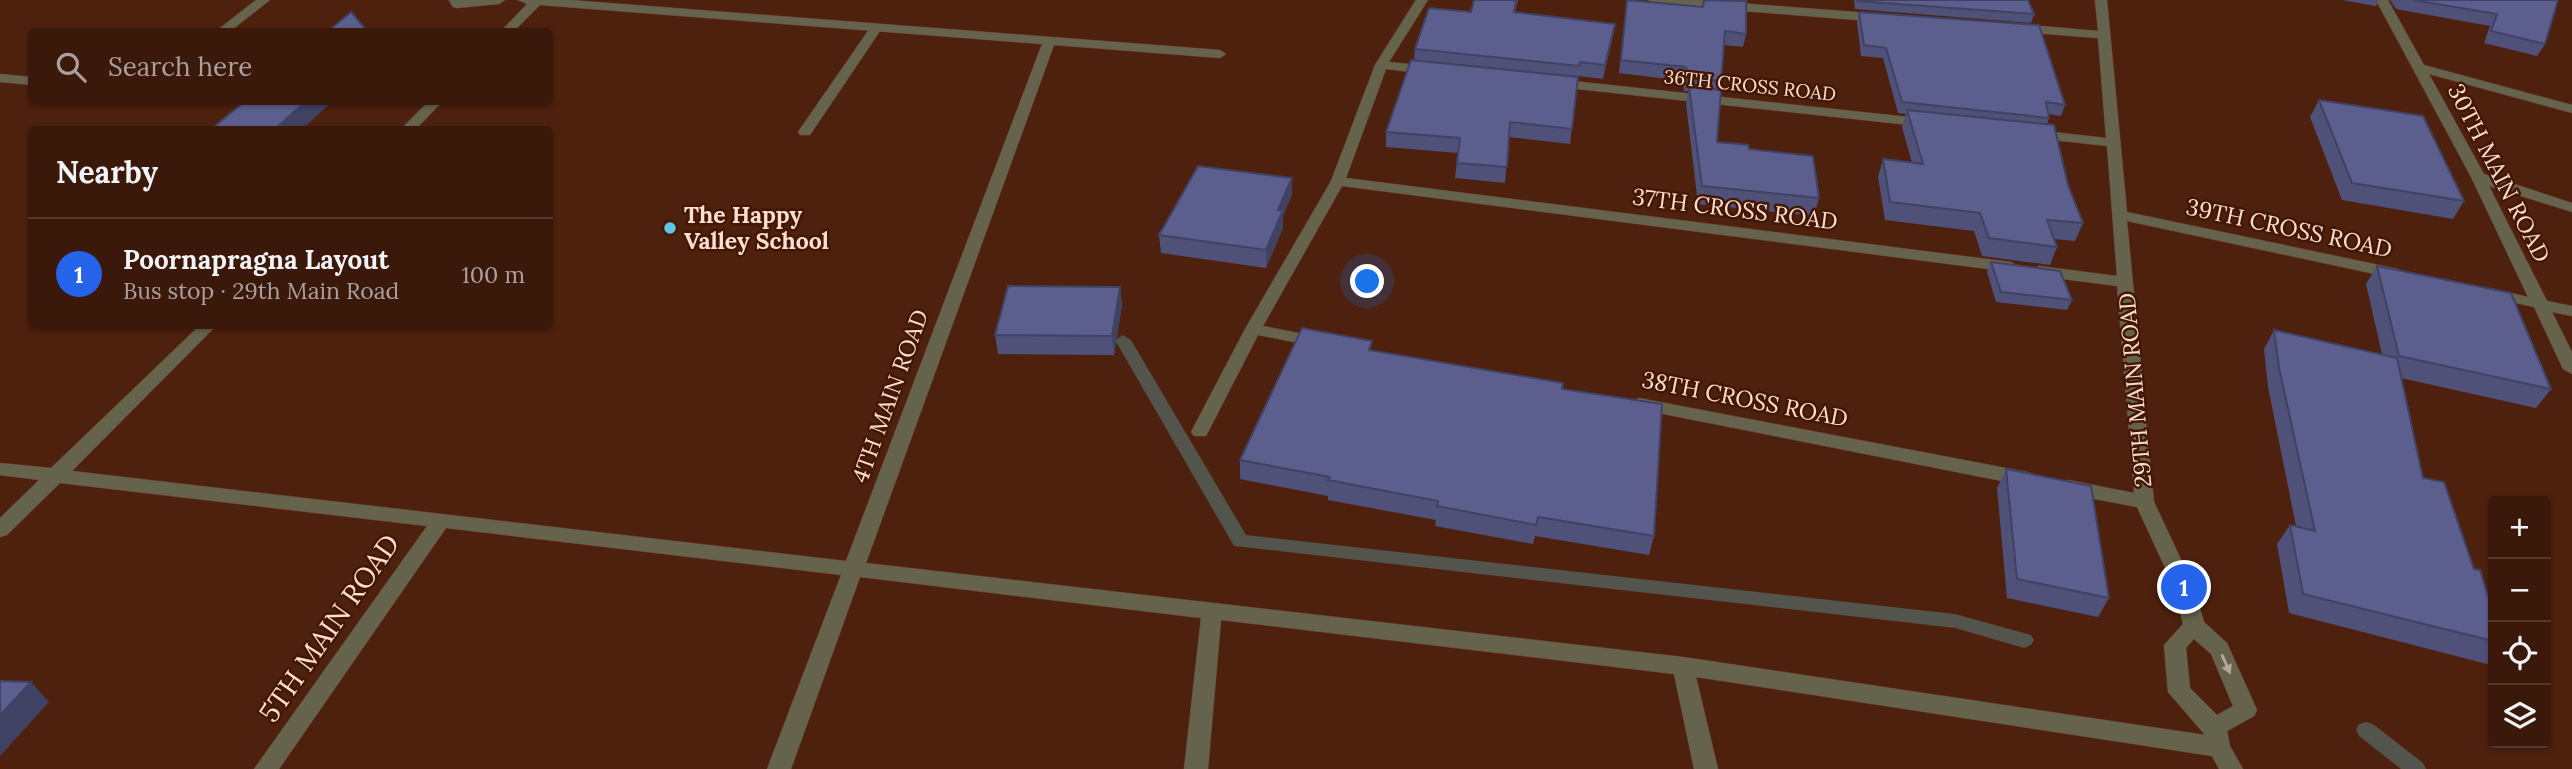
<!DOCTYPE html>
<meta charset="utf-8">
<style>
body{margin:0;font-family:Lora,serif;background:#412214;color:#f1f3f6}
.controls{position:absolute;right:21px;bottom:21px;display:grid;overflow:hidden;border-radius:7px;box-shadow:0 2px 5px #0004}
.controls button{width:63px;height:63px;display:grid;place-items:center;padding:0;border:0;border-bottom:2px solid #54382c;background:#3a190b;color:#f1f3f6;font:35px sans-serif}
.you{position:absolute;left:1368px;top:282px;width:24px;height:24px;margin:-18px;border:5px solid #fff;border-radius:50%;background:#1a73e8;box-shadow:0 0 0 10px #1a73e833}
.badge{display:grid;place-items:center;width:46px;height:46px;border-radius:50%;background:#2563eb;color:#fff;font-size:23px;font-weight:700}
.pin{position:absolute;translate:-50% -50%;border:4px solid #fff;box-shadow:0 2px 7px #0006}
.list{margin:0;padding:0;list-style:none}
h2{display:flex;justify-content:space-between;align-items:center;height:91px;margin:0;padding:0 28px;font-size:30px}
h2 small{font-size:23px;font-weight:400;color:#aba09d}
.list li{display:grid;grid-template-columns:46px 1fr auto;gap:21px;align-items:center;box-sizing:border-box;height:112px;padding:0 28px;border-top:2px solid #54382c}
.list b{display:block;font-size:26px;white-space:nowrap}
.list p{margin:0;font-size:23px;white-space:nowrap;color:#aba09d}
.list em{font-size:23px;font-style:normal;color:#aba09d}
.icon{flex:none;width:38px;height:38px;fill:none;stroke:currentColor;stroke-width:2;stroke-linecap:round;stroke-linejoin:round}
.map{position:relative;flex:none;width:2572px;height:769px;overflow:hidden}
.search{position:absolute;background:#3a190b;box-shadow:0 2px 5px #0004;left:28px;top:28px;width:525px;height:77px;display:flex;align-items:center;gap:18px;box-sizing:border-box;padding:0 24px;border-radius:7px;color:#aba09d;font-size:26px}
.panel{position:absolute;background:#3a190b;box-shadow:0 2px 5px #0004;left:28px;top:126px;width:525px;height:203px;border-radius:7px}
.map>svg:first-child{display:block}
</style>
<div class="map">
<svg width="2572" height="769" viewBox="0 0 2572 769">
<rect width="100%" height="100%" fill="#4e210f"/>
<g fill="none" stroke-linecap="round" stroke-linejoin="round">
<path fill="#53544c" fill-rule="evenodd" d="M 1123,335 L 1131,340 L 1246,535 L 1955,614 L 2031,635 L 2034,640 L 2031,645 L 2024,648 L 1955,628 L 1234,546 L 1115,340 Z
M 2366,722 L 2373,724 L 2423,763 L 2426,769 L 2401,769 L 2359,736 L 2356,730 L 2359,724 Z"/>
<g stroke="#6a3f2e" stroke-width="1">
<path id="lane" d="M 256,0 L 270,0 L 229,32 L 215,32 Z
M 876,24 L 882,28 L 812,132 L 810,135 L 800,135 L 798,132 L 872,25 Z
M 0,74 L 32,77 L 32,85 L 0,82 Z"/>
</g>
<g stroke="#6a3f2e" stroke-width="1">
<path id="street" d="M 449,0 L 505,0 L 499,4 L 457,8 L 453,7 Z
M 518,0 L 570,0 L 1220,50 L 1226,54 L 1220,58 L 1054,45 L 866,563 L 1683,657 L 2205,735 L 2168,692 L 2164,645 L 2183,624 L 2174,587 L 2137,507 L 2068,494 L 2061,492 L 2058,487 L 2061,482 L 2068,480 L 2134,493 L 2117,286 L 2039,276 L 2031,271 L 2039,266 L 2117,276 L 2107,146 L 2035,138 L 2028,134 L 2035,130 L 2106,138 L 2098,38 L 2018,32 L 2012,28 L 2018,24 L 2098,31 L 2095,0 L 2107,0 L 2127,212 L 2398,269 L 2406,274 L 2398,279 L 2127,221 L 2154,502 L 2194,587 L 2204,622 L 2227,643 L 2257,710 L 2254,716 L 2227,731 L 2230,746 L 2243,769 L 2219,769 L 2212,756 L 1696,677 L 1718,769 L 1694,769 L 1674,674 L 1221,620 L 1208,769 L 1184,769 L 1201,618 L 860,577 L 791,769 L 767,769 L 841,575 L 446,528 L 279,769 L 254,769 L 427,526 L 60,483 L 7,535 L 0,537 L 0,518 L 39,480 L 0,475 L 0,463 L 51,468 L 199,326 L 216,326 L 72,471 L 846,561 L 1042,44 L 540,5 L 513,32 L 500,32 L 527,4 ZM 2194,639 L 2211,654 L 2233,706 L 2217,715 L 2190,688 L 2186,648 Z
M 1416,0 L 1428,0 L 1389,62 L 1429,66 L 1435,70 L 1429,74 L 1386,69 L 1346,178 L 2011,262 L 2019,267 L 2011,272 L 1342,186 L 1263,326 L 1319,337 L 1327,342 L 1319,347 L 1258,335 L 1206,436 L 1194,436 L 1191,432 L 1245,329 L 1331,181 L 1375,65 Z
M 1648,0 L 1699,0 L 1882,14 L 1888,18 L 1882,22 L 1654,4 Z
M 2376,0 L 2388,0 L 2424,65 L 2572,105 L 2572,113 L 2429,74 L 2484,174 L 2572,203 L 2572,212 L 2489,186 L 2547,301 L 2572,306 L 2572,316 L 2552,312 L 2572,352 L 2572,374 L 2563,369 L 2534,307 L 2484,296 L 2482,293 L 2490,288 L 2528,297 L 2471,177 Z
M 1554,79 L 1927,119 L 1934,123 L 1927,127 L 1549,86 L 1549,80 Z
M 428,102 L 442,102 L 415,130 L 400,130 Z
M 1639,398 L 2027,472 L 2034,474 L 2036,479 L 2034,484 L 2027,486 L 1633,408 L 1630,404 Z"/>
</g>
<use href="#lane" fill="#66634d" fill-rule="evenodd"/>
<use href="#street" fill="#66634d" fill-rule="evenodd"/>
</g>
<path fill="#4f5179" d="M 1474,0 L 1518,0 L 1515,12 L 1615,24 L 1603,79 L 1578,76 L 1570,144 L 1509,137 L 1505,183 L 1455,178 L 1458,153 L 1386,147 L 1386,132 L 1414,60 L 1415,49 L 1471,12 Z
M 1627,0 L 1702,7 L 1703,0 L 1746,34 L 1743,47 L 1724,45 L 1721,81 L 1719,90 L 1717,142 L 1749,149 L 1819,198 L 1814,216 L 1698,204 L 1686,104 L 1688,91 L 1684,91 L 1683,81 L 1619,73 Z
M 1854,0 L 2028,0 L 2034,14 L 2031,23 L 1855,9 Z
M 2342,0 L 2379,0 L 2376,6 Z
M 2390,0 L 2558,0 L 2545,44 L 2537,56 L 2484,43 L 2490,26 L 2396,9 Z
M 1859,12 L 2065,105 L 2061,116 L 2048,114 L 2049,118 L 2047,124 L 2068,185 L 2083,223 L 2075,241 L 2054,239 L 2057,247 L 2050,265 L 1982,256 L 1974,231 L 1885,220 L 1878,177 L 1883,159 L 1912,163 L 1902,127 L 1906,114 L 1898,113 L 1883,58 L 1861,56 L 1857,22 Z
M 2319,100 L 2464,201 L 2453,219 L 2342,200 L 2310,117 Z
M 1292,195 L 1283,215 L 1283,228 L 1266,268 L 1161,253 L 1159,235 Z
M 1991,262 L 2072,300 L 2067,310 L 1996,302 L 1987,272 Z
M 2377,266 L 2551,389 L 2536,408 L 2401,378 L 2423,478 L 2474,569 L 2493,612 L 2493,656 L 2487,664 L 2289,613 L 2277,544 L 2290,525 L 2296,526 L 2268,387 L 2264,349 L 2274,330 L 2382,354 L 2366,284 Z
M 1120,287 L 1122,305 L 1114,355 L 998,354 L 995,335 Z
M 1372,351 L 1562,389 L 1654,536 L 1649,555 L 1535,536 L 1533,544 L 1435,526 L 1436,520 L 1328,500 L 1328,496 L 1240,479 L 1240,460 Z
M 2006,469 L 2109,598 L 2098,617 L 2007,598 L 1997,488 Z"/>
<path fill="#404263" d="M 1615,24 L 1613,37 L 1603,79 L 1605,65 Z
M 305,102 L 332,102 L 301,130 L 274,130 Z
M 1292,178 L 1292,195 L 1283,215 L 1283,228 L 1266,268 L 1266,250 L 1278,210 Z
M 1120,287 L 1122,305 L 1114,355 L 1112,336 Z
M 31,682 L 49,702 L 0,756 L 0,715 Z"/>
<path fill="#5c5e8d" stroke="#404263" stroke-width="2" d="M 1474,0 L 1516,0 L 1514,12 L 1615,24 L 1605,65 L 1580,62 L 1579,66 L 1415,49 L 1429,8 L 1471,12 Z
M 1627,0 L 1703,7 L 1704,0 L 1746,1 L 1746,34 L 1725,31 L 1721,81 L 1687,77 L 1686,67 L 1621,60 Z
M 1857,0 L 2028,0 L 2034,14 L 1857,1 Z
M 2413,0 L 2558,0 L 2545,44 L 2491,31 L 2497,14 Z
M 351,12 L 368,32 L 327,32 Z
M 1859,12 L 2039,25 L 2065,105 L 2046,102 L 2049,118 L 1902,102 L 1886,48 L 1864,45 Z
M 1411,60 L 1578,77 L 1572,129 L 1510,122 L 1507,167 L 1457,163 L 1460,138 L 1386,132 Z
M 1689,87 L 1721,90 L 1717,142 L 1748,145 L 1749,149 L 1813,156 L 1819,198 L 1702,186 Z
M 2319,100 L 2423,116 L 2464,201 L 2352,183 Z
M 244,102 L 305,102 L 274,130 L 210,130 Z
M 1907,110 L 2054,125 L 2068,185 L 2083,223 L 2047,220 L 2057,247 L 1989,238 L 1980,213 L 1890,202 L 1883,159 L 1923,164 Z
M 1198,166 L 1292,178 L 1278,210 L 1283,210 L 1266,250 L 1159,235 Z
M 1991,262 L 2060,271 L 2072,300 L 2001,292 Z
M 2377,266 L 2511,293 L 2551,389 L 2399,356 Z
M 1008,286 L 1120,287 L 1112,336 L 995,335 Z
M 1302,328 L 1372,341 L 1369,350 L 1563,383 L 1562,389 L 1662,404 L 1654,536 L 1538,517 L 1536,525 L 1437,506 L 1438,501 L 1328,480 L 1330,477 L 1240,460 Z
M 2274,330 L 2397,358 L 2423,478 L 2444,482 L 2474,569 L 2480,570 L 2493,612 L 2493,641 L 2303,594 L 2290,525 L 2315,531 L 2279,368 Z
M 2006,469 L 2091,486 L 2109,598 L 2017,579 Z
M 0,681 L 31,682 L 0,715 Z"/>
<defs><path id="oneway-solid" d="M-6-.8H1V-3.2L6.5 0L1 3.2V.8H-6Z" transform="scale(1.75)"/></defs>
<use fill="#b8a796" href="#oneway-solid" transform="translate(2226 664) rotate(66)"/>
<circle fill="#5dc7e8" stroke="#431704" stroke-width="2.5" cx="670" cy="228" r="7"/>
<g text-anchor="middle" stroke-width="5" stroke-linejoin="round" paint-order="stroke">
<g font-size="19" fill="#fcded2" stroke="#431704">
<text transform="translate(1750 85) rotate(6)" y="7">36TH CROSS ROAD</text>
</g>
<g font-size="23" fill="#fcded2" stroke="#431704">
<text transform="translate(2499 173) rotate(63)" y="8">30TH MAIN ROAD</text>
<text transform="translate(1735 209) rotate(7)" y="8">37TH CROSS ROAD</text>
<text transform="translate(2289 228) rotate(12)" y="8">39TH CROSS ROAD</text>
<text transform="translate(2135 390) rotate(-95)" y="8">29TH MAIN ROAD</text>
<text transform="translate(890 396) rotate(-70)" y="8">4TH MAIN ROAD</text>
<text transform="translate(1745 399) rotate(11)" y="8">38TH CROSS ROAD</text>
</g>
<g font-size="23" font-weight="bold" fill="#fcded2" stroke="#431704" text-anchor="start">
<text x="684" y="223">The Happy<tspan x="684" dy="26">Valley School</tspan></text>
</g>
<g font-size="28" fill="#fcded2" stroke="#431704">
<text transform="translate(329 628) rotate(-55)" y="10">5TH MAIN ROAD</text>
</g>
</g>
</svg>
<div class="controls">
<button>+</button>
<button>−</button>
<button><svg class="icon" aria-label="locate" viewBox="0 0 24 24"><circle cx="12" cy="12" r="6"/><path d="M12 2v4M12 18v4M2 12h4M18 12h4"/></svg></button>
<button><svg class="icon" aria-label="layers" viewBox="0 0 24 24"><path d="M12 4l9 5-9 5-9-5zM3 14l9 5 9-5"/></svg></button>
</div>
<div class="you"></div>
<div class="pin badge" style="left:2184px;top:587px">1</div>
<div class="search"><svg class="icon" aria-label="search" viewBox="0 0 24 24"><circle cx="10" cy="10" r="6"/><path d="M15 15l6 6"/></svg>Search here</div>
<section class="panel">
<h2>Nearby<small></small></h2>
<ul class="list">
<li><span class="badge">1</span><div><b>Poornapragna Layout</b><p>Bus stop · 29th Main Road</p></div><em>100 m</em></li>
</ul>
</section>
</div>
